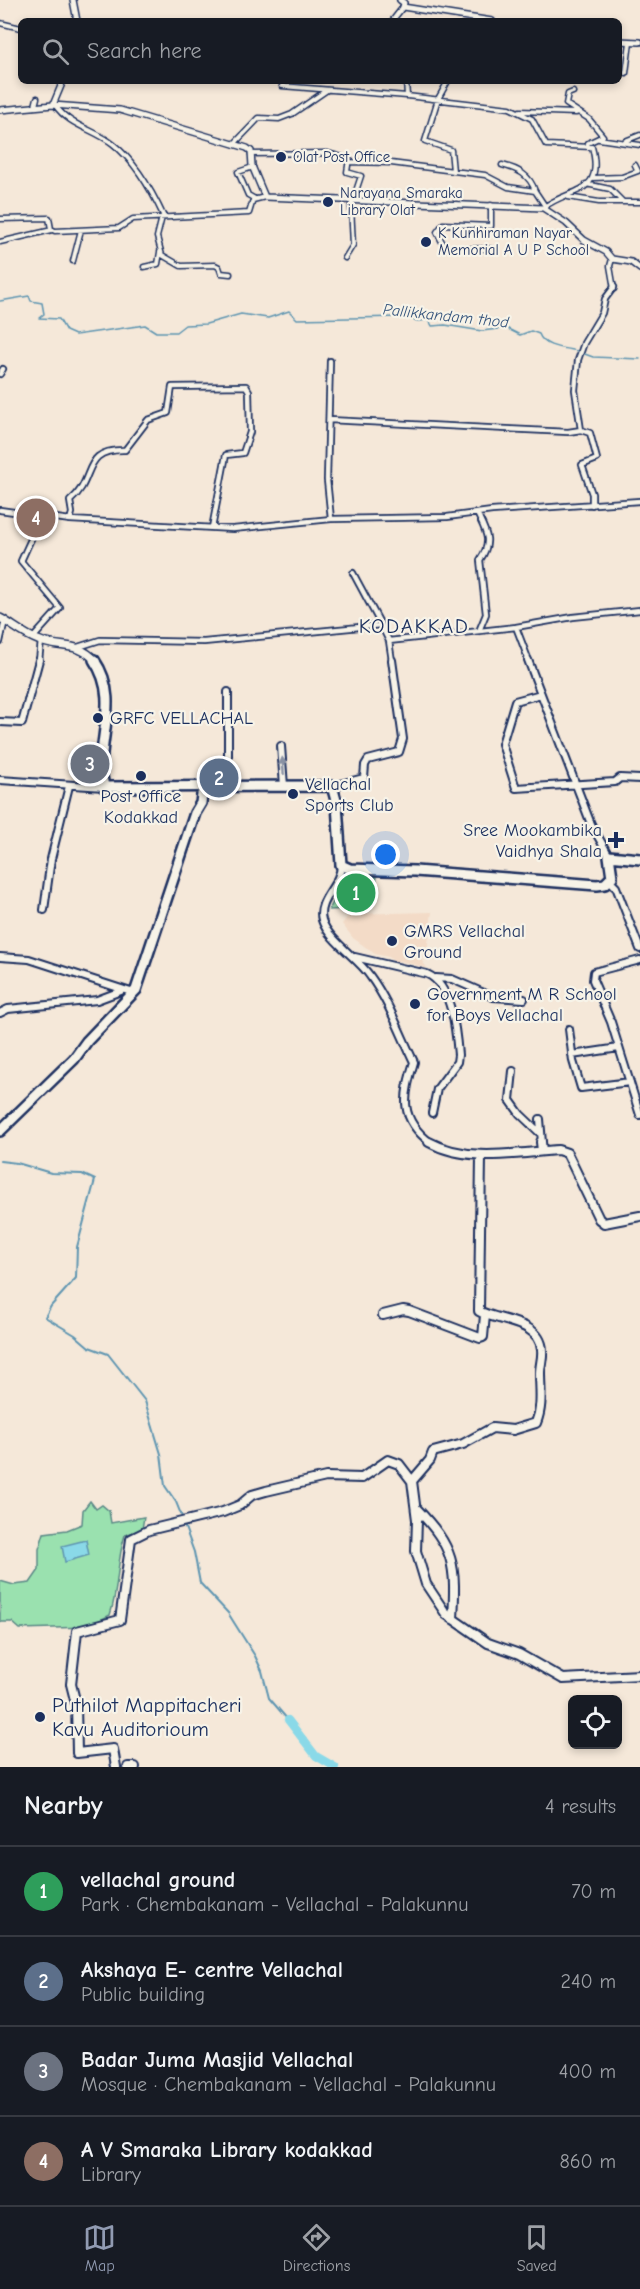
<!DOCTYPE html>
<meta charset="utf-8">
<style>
body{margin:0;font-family:"Comic Neue",sans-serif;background:#242831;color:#f1f3f6}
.controls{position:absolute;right:18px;bottom:18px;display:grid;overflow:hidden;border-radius:9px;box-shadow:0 3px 9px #0003}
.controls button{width:54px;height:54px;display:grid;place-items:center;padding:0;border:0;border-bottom:2px solid #363941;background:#171b24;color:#f1f3f6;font:30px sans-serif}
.you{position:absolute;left:386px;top:855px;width:21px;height:21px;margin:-15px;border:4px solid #fff;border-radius:50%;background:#1a73e8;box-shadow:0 0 0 9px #1a73e833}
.badge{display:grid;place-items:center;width:39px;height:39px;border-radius:50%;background:#919bb2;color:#fff;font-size:20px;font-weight:700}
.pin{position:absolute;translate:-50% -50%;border:3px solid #fff;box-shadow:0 2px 6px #0006}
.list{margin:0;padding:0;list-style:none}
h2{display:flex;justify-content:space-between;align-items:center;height:78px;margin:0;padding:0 24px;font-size:26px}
h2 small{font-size:20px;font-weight:400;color:#9ea1a6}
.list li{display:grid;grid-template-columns:39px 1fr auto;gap:18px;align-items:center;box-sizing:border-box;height:90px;padding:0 24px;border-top:2px solid #363941}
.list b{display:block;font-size:22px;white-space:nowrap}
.list p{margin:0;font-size:20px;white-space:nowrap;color:#9ea1a6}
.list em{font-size:20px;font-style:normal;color:#9ea1a6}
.icon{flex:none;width:33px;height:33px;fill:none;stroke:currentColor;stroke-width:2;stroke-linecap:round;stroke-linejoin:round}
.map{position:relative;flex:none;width:640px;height:1767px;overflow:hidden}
.search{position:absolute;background:#171b24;box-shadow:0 3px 9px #0003;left:18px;right:18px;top:18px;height:66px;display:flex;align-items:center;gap:15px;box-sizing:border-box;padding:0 21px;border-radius:9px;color:#9ea1a6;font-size:22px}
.sheet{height:438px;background:#171b24}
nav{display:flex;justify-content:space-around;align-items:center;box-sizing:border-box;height:84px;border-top:2px solid #363941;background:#171b24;font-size:16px;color:#9ea1a6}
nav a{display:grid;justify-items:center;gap:3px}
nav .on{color:#919bb2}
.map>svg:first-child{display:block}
</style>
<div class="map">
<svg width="640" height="1767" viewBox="0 0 640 1767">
<rect width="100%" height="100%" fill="#f5e8d9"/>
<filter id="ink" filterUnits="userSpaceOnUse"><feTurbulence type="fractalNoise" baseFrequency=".0167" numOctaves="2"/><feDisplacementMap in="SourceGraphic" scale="12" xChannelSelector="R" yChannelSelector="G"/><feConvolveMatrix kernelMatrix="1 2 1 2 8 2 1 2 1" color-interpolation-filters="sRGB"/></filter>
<g filter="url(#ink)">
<path fill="#f3dbc7" d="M 432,912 L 427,951 L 420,958 L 427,968 L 400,961 L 394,962 L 389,957 L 375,954 L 353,938 L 342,924 L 348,916 L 352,914 Z"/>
<path fill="#9ae1af" stroke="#5a8886" stroke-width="1.5" d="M 355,874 L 377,877 L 371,908 L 329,910 L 346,878 Z
M 90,1501 L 96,1509 L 102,1505 L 109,1511 L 111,1523 L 144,1517 L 142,1529 L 125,1535 C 116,1562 119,1589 110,1615 L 87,1627 L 20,1629 L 12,1622 L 0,1622 L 0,1581 L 14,1585 L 30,1583 L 39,1570 L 39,1549 L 44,1533 L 67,1530 L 82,1524 L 83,1510 Z"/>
<path fill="#8ad9e8" stroke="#5e95b1" stroke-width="1.5" d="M 86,1540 L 89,1555 L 65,1562 L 62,1546 Z"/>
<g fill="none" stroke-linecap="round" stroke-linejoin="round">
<path stroke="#5e95b1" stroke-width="1.5" d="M 0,301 L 29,296 L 31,301 L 42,303 L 44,314 L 39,318 L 59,319 L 66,331 L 75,335 L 145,325 L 156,332 L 176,332 L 185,325 L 206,324 L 241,314 L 268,318 L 289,311 L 297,319 L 401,317 L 418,321 L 429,320 L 432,326 L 445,325 L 482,331 L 506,328 L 520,335 L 531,331 L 539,334 C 544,348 565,348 578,351
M 582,353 L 593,357 L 640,359"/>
<path stroke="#5e95b1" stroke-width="2" d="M 0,1161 L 17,1163 L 51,1173 L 82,1174 L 95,1180 L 77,1247 L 76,1278 L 51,1306 L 45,1317 L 75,1335 L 89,1347 L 108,1354 L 145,1401 L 161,1454 L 165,1486 L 176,1502 L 182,1517
M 184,1525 L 194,1552 L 200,1583 L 228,1613 L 255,1656 L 262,1671 L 269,1698 L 288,1720"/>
<path stroke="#8ad9e8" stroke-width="8" d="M 288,1720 L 316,1756 L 335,1767"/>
<g stroke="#1b2f5e" stroke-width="7">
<path id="street-far3" d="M 392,21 L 403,7
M 0,23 L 21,28
M 626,73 L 630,42
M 286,81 L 282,86 L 407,96 L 510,108 L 532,119 L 546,145 L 592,147 C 605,197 569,187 543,208
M 406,81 L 407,96
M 448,81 L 438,99 L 425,141 L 451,150 L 453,171
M 573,92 L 568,94 L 566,104 L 589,119 L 603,136 L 588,143 L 587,147
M 55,105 C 69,126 94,129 113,144 C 136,162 152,191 164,217
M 35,106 L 37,98
M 520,111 L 576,113
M 599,139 L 640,145
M 625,141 L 640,135
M 234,144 L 259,118 L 279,119 L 292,114 L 327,90
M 251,154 L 327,153 L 349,159 L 347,172 L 361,176 L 351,206 L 353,245 L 345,258
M 348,162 L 391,163 L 485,175 L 508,187 L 535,191 L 545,206
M 502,165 C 518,169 530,175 535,191
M 253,167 L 238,172 L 248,195 L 255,199
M 592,178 L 622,177 L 638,171 L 635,165
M 586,184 L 610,189 L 622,201
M 568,197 L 599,202 L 640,202
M 491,205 L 491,226 L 443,224 L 437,232 L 445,248 L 491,249
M 162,217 L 157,237 L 162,255 L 181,266 L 215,265 L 219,267 L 221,273 L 230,274
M 0,219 L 49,218 L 51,229 L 55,231 L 119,228 L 133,219 L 249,213 L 253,200 L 265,197
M 0,242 L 52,230
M 612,259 L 610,266 L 614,289
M 73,261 L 81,230
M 144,267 L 158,264 L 160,252"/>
</g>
<g stroke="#1b2f5e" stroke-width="8">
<path id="street-far2" d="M 330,361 L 327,480 L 331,519
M 0,374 L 3,369
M 329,420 L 568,432 L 581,430 L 575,390 L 578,360 L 584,343 L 602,313 L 605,299 L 614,287
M 581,430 L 590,433 L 597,459 L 582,465 L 592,494 L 592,505
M 0,510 L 70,520 L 233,529 L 331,519 L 447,517 L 492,511 L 640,501
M 477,513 C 486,532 493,541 480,560 L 486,614 L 479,631
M 70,520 L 72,513 L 70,501 C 97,479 80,449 125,450 L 148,420 L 168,413 L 172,387 L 246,386 L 249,391 L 250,432 L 243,453 L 226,455 L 212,528
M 353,573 L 381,625
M 516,627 L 573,617 L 640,610
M 33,638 L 60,608 L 21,561 L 42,515
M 389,641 L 392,661
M 0,642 L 5,620
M 78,647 L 100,640 L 204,642 L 381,625 L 389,641 L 516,627 L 529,661
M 39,661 L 41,641"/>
</g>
<g stroke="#1b2f5e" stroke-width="10">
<path id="street-far1" d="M 528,660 L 591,824 L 609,856
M 228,692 L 228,787
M 541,694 L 515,701 L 502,744 L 516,788 L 615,782 L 620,778 L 640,779
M 0,722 L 22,723 L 39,660
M 281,746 L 284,786
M 0,780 L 104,787
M 332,786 L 364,778 L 365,765 L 368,760 L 399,752 L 403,739 L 392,660
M 341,865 C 341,885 316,900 322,920 C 328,940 358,958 370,976 C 389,1002 400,1033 414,1062 C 403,1097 399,1119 431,1143
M 610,881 L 616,887 L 640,949
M 44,910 L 51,859 L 69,786
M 0,957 L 29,959 L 134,993
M 355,957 L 427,974 C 452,985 456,1031 458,1055 L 457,1062 L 437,1089 L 432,1113
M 640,960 L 594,972 L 593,980 L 611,1022 L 640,1115
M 436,978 L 452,979 L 493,997 L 524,999
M 0,1013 L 8,1009 L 97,1000 L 121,991
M 569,1029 L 573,1061 L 581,1088 L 630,1082
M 572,1055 L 619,1048
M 513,1071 L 510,1100 L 520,1114 L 541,1134
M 540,1119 L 542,1143"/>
</g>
<g stroke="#1b2f5e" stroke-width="12">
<path id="street" d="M 429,1142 C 467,1163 516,1153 558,1150 L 567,1153 L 599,1219 L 604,1223 L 640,1216
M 541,1142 L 542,1151
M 481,1156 L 479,1311 C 498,1322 540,1320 542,1350 C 543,1357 540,1365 540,1373 C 540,1390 543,1406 536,1423 L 513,1430 L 492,1428 L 463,1444 L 433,1452 L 430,1460 L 412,1481 L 417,1520 L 416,1551 L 426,1584 L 446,1614 L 488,1643 L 519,1654 L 563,1679 L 640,1675
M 383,1315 L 403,1310 L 409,1311 L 480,1338 L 483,1337 L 485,1315
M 416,1508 C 455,1548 456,1565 453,1619
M 116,1767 L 113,1749 L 77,1753 L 76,1704 L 71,1684 L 77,1631 L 120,1620 L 131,1539 L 149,1530 L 223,1512 L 240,1505 L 252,1495 L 266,1491 L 326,1477 L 362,1478 L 388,1460 L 399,1464 L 412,1481
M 128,1767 L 135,1767"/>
</g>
<g stroke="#1b2f5e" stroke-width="8">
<path id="secondary-far2" d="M 73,0 L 77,21
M 400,0 L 404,3 L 403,7 L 492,21
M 619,41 L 640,42
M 53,105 L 63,81
M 0,110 L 53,105 L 120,110 L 247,148 L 251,151 L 252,166 L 265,197 L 543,208 L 566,223 L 584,240 L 606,252 L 612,259 L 631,262 L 640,269"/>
</g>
<g stroke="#1b2f5e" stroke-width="10">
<path id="secondary-far1" d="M 0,618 C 13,625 24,635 38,640 C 61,650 76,640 96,661"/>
</g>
<g stroke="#1b2f5e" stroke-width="14">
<path id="secondary" d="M 94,660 C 123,702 93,744 104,787 L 332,786 L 337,804 L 341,865 L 350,869 L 415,871 L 597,885 L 605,884 L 612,877 L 609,856 L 640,859
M 0,1131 L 74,1059 L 87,1041 L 136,990 L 195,813 L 201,803 L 203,787"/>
</g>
<use href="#street-far3" stroke="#f7f3e8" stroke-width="4"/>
<use href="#street-far2" stroke="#f7f3e8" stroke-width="4.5"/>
<use href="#street-far1" stroke="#f7f3e8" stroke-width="6"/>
<use href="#street" stroke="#f7f3e8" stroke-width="8"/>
<use href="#secondary-far2" stroke="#f7f3e8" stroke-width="5"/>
<use href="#secondary-far1" stroke="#f7f3e8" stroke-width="7"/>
<use href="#secondary" stroke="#f7f3e8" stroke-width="9"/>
</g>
<defs><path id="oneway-solid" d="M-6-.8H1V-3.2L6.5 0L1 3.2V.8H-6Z" transform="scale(1.5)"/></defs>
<use fill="#8991a3" href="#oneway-solid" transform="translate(283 766) rotate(-95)"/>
</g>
<g fill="#1b2f5e" stroke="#f7f3e8" stroke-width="2">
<circle cx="281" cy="157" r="6"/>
<circle cx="328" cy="202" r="6"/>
<circle cx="426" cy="242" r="6"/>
<circle cx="98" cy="718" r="6"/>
<circle cx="141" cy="776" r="6"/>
<circle cx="293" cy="794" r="6"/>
<path d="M613 831h6v6h6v6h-6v6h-6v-6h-6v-6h6z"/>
<circle cx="392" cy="941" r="6"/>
<circle cx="415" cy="1004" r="6"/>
<circle cx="40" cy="1717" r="6"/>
</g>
<g text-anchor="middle" stroke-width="4.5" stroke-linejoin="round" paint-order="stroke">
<g font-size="15" fill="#1b2f5e" stroke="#f7f3e8" text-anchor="start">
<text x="293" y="162">Olat Post Office</text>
<text x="340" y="198">Narayana Smaraka<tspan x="340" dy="17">Library Olat</tspan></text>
<text x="438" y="238">K Kunhiraman Nayar<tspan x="438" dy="17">Memorial A U P School</tspan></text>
</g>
<g font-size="16" font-style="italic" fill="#31517a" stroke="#f7f3e8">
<text transform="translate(446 315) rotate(6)" y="6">Pallikkandam thod</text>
</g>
<g font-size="18" fill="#1b2f5e" stroke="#f7f3e8" text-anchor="start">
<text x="110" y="724">GRFC VELLACHAL</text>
<text x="305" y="790">Vellachal<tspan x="305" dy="21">Sports Club</tspan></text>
<text x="141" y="802" text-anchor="middle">Post Office<tspan x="141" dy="21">Kodakkad</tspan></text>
<text x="602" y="836" text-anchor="end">Sree Mookambika<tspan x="602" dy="21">Vaidhya Shala</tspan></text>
<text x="404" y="937">GMRS Vellachal<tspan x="404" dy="21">Ground</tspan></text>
<text x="427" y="1000">Government M R School<tspan x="427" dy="21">for Boys Vellachal</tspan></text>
</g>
<g font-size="21" letter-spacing="1.5" fill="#1b2f5e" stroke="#f7f3e8">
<text x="414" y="633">KODAKKAD</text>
</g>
<g font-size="21" fill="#1b2f5e" stroke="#f7f3e8" text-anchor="start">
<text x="52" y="1712">Puthilot Mappitacheri<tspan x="52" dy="24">Kavu Auditorioum</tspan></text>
</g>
</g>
</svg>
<div class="controls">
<button><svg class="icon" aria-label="locate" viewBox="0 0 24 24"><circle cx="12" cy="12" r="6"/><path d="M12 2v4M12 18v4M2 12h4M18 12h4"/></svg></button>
</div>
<div class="you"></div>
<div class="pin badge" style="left:356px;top:893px;background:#2e9e5b">1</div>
<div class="pin badge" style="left:219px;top:778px;background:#5c6f8a">2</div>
<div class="pin badge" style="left:90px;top:764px;background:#6b7280">3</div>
<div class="pin badge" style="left:36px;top:518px;background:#8d6e63">4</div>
<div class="search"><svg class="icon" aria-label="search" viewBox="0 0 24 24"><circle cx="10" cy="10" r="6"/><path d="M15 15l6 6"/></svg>Search here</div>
</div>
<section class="sheet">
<h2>Nearby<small>4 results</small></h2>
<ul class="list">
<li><span class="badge" style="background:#2e9e5b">1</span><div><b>vellachal ground</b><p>Park · Chembakanam - Vellachal - Palakunnu</p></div><em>70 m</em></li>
<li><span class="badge" style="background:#5c6f8a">2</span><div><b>Akshaya E- centre Vellachal</b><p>Public building</p></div><em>240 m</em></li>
<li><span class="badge" style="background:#6b7280">3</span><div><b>Badar Juma Masjid Vellachal</b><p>Mosque · Chembakanam - Vellachal - Palakunnu</p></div><em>400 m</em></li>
<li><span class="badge" style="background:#8d6e63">4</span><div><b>A V Smaraka Library kodakkad</b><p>Library</p></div><em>860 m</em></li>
</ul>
</section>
<nav>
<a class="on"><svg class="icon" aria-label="map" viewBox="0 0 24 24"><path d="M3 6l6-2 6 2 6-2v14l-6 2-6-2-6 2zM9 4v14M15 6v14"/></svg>Map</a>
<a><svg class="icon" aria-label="directions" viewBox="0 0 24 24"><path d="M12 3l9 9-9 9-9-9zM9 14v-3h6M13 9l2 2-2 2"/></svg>Directions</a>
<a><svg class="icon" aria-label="saved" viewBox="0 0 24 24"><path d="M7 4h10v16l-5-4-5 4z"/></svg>Saved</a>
</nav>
